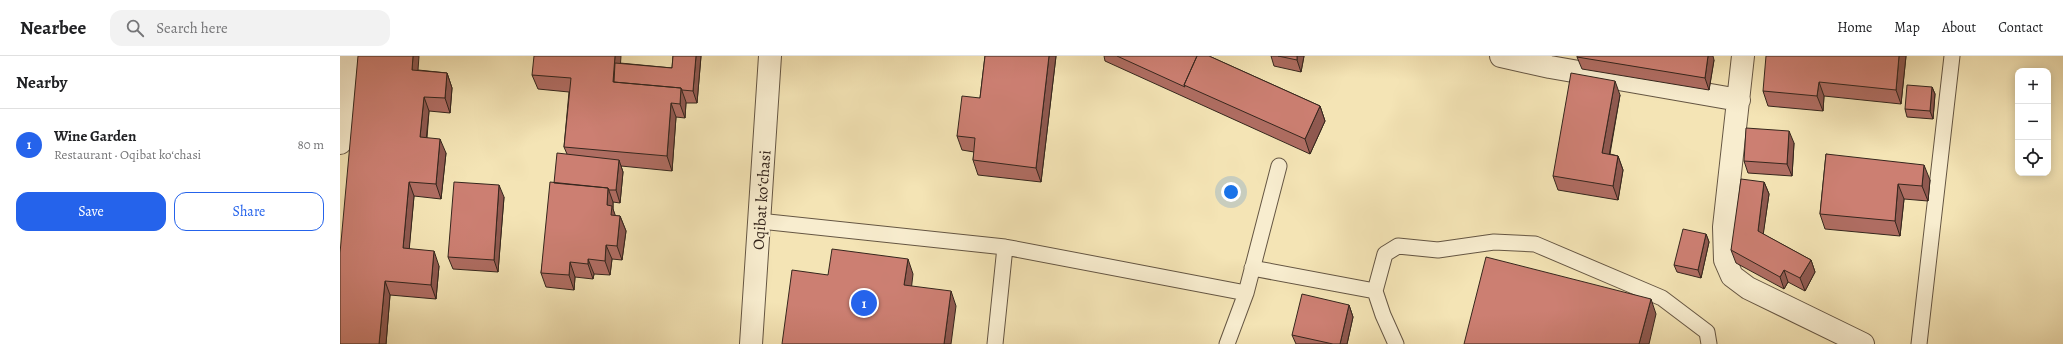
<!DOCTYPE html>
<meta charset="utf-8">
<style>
body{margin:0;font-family:Alegreya,serif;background:#f2f2f2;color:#202124}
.controls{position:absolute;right:12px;top:12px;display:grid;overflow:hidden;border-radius:8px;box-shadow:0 2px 10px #0003}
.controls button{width:36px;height:36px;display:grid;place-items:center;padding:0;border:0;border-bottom:1px solid #e0e0e0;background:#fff;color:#202124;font:20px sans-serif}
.you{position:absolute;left:891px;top:136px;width:14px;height:14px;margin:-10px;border:3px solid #fff;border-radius:50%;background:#1a73e8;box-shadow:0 0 0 6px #1a73e833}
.badge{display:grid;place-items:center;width:26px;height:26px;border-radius:50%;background:#2563eb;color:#fff;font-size:13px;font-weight:700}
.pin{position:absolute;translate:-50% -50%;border:2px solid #fff;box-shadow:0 1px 4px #0006}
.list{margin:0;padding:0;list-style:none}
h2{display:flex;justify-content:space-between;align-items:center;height:52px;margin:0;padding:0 16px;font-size:17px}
h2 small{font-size:13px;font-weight:400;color:#757577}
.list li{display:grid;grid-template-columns:26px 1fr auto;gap:12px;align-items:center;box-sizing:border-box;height:72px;padding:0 16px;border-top:1px solid #e0e0e0}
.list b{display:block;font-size:15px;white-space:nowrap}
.list p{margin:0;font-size:13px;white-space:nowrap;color:#757577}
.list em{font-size:13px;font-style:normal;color:#757577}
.actions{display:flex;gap:8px;padding:12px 16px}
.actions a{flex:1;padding:9px 0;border:1px solid #2563eb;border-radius:12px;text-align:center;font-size:14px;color:#2563eb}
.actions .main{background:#2563eb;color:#fff}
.icon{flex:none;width:22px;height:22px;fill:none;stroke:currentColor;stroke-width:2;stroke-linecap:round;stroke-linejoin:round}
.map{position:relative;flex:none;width:1723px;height:288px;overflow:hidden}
header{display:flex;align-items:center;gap:24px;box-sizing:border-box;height:56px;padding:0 20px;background:#fff;border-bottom:1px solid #e0e0e0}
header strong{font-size:19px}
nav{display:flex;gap:22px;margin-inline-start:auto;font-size:14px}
.search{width:280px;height:36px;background:#f2f2f2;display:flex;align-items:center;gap:10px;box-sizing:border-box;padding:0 14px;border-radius:12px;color:#757577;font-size:15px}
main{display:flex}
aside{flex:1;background:#fff}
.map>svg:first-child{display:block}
</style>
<header>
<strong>Nearbee</strong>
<div class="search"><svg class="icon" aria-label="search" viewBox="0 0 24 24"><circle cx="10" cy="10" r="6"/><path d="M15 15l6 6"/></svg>Search here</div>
<nav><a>Home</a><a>Map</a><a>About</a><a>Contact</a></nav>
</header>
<main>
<aside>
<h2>Nearby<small></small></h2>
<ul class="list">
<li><span class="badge">1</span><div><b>Wine Garden</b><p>Restaurant · Oqibat koʻchasi</p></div><em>80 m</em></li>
</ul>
<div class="actions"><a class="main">Save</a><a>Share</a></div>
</aside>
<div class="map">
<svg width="1723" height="288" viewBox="0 0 1723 288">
<rect width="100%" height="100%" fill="#f4e4b5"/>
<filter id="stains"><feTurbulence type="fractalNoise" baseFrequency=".005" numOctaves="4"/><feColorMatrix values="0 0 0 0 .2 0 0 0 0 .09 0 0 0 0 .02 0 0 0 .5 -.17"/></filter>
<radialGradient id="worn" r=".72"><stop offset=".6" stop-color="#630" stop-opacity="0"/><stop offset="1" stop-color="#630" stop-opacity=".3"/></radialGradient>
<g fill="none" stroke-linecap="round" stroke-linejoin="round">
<g stroke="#655643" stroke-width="17">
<path id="service" d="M 419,165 L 665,191 L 906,237
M 912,212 L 1035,235 L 1045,198 L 1058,190 L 1098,194 L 1154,186 L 1195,188 L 1322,242 L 1367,276 L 1369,288
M 1035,235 L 1043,259 L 1056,288
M 655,288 L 665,191
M 887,288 L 906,237 L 939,110
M 1579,288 L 1612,0"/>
</g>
<g stroke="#655643" stroke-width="24">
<path id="minor" d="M 1161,0 L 1210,11 L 1399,44
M 1403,0 L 1384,171 L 1385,204 L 1392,220 L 1408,232 L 1523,288
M 0,87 L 7,0
M 411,288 L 430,0"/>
</g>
<use href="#service" stroke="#f8edcf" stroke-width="15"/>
<use href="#minor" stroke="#f8edcf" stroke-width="22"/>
</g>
<path fill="#af6d62" stroke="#35261d" d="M 333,0 L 361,0 L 357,47 L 346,47 L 345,62 L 336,61 L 332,115 L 281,110 L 283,116 L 280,147 L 273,146 L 273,153 L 275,160 L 280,160 L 286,175 L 282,204 L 272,203 L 270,219 L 254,218 L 253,223 L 235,221 L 234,234 L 206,231 L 201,217 L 214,127 L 227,98 L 224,91 L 229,36 L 198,33 L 192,19 L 280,7 L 332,12 Z
M 645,0 L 716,0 L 701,126 L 638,119 L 633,104 L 634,96 L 622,94 L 617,80 L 640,42 Z
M 764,0 L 869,0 L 980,50 L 985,65 L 970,98 L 765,5 Z
M 931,0 L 964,0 L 961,16 L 934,10 Z
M 1566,0 L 1561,48 L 1484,40 L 1483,55 L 1428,50 L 1423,35 Z
M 1237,1 L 1374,4 L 1369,34 L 1242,13 Z
M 78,14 L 107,17 L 112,32 L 110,57 L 89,55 L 87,82 L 106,97 L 101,143 L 74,140 L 69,193 L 99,210 L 96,243 L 50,239 L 46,288 L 0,288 Z
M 1592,31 L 1595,38 L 1593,63 L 1567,61 L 1565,53 Z
M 1280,39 L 1270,98 L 1278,100 L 1283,114 L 1278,144 L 1218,134 L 1213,120 Z
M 1454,87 L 1452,120 L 1408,117 L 1404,105 Z
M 1486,98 L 1590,124 L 1588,145 L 1564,143 L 1560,180 L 1485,173 L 1480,158 Z
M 1424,126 L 1429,138 L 1423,178 L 1471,204 L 1475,216 L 1465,235 L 1448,226 L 1444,233 L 1396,207 L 1391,194 Z
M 164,141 L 158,216 L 113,213 L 108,201 Z
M 1366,178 L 1369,186 L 1361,222 L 1337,216 L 1334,209 Z
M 1009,249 L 1013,261 L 1007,288 L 956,288 L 952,279 Z"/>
<path fill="#8f5950" stroke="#35261d" d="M 73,0 L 79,0 L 77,28 L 72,14 Z
M 275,0 L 281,0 L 279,29 L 273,26 Z
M 356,0 L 361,0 L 357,47 L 353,35 Z
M 709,0 L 716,0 L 701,126 L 696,112 Z
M 957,0 L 964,0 L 961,16 L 957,4 Z
M 1368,0 L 1373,0 L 1374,4 L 1369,34 L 1365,22 Z
M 1559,0 L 1566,0 L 1561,48 L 1556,34 Z
M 107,17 L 112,32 L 110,57 L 105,42 Z
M 1275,25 L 1280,39 L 1267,111 L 1262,97 Z
M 1479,26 L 1484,40 L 1483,55 L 1477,40 Z
M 1592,31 L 1595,38 L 1593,63 L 1590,55 Z
M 341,32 L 346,46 L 345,62 L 340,48 Z
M 84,41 L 89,55 L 85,95 L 80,81 Z
M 331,47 L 336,61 L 332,115 L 327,100 Z
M 980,50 L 985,65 L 970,98 L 965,83 Z
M 1449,75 L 1454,87 L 1452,120 L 1447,108 Z
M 100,83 L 106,97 L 101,143 L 96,128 Z
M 1278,100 L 1283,114 L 1278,144 L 1273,130 Z
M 279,104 L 283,116 L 280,147 L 276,134 Z
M 1584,109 L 1590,124 L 1588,145 L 1582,130 Z
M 69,126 L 74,140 L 68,207 L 63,192 Z
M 1424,126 L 1429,138 L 1422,187 L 1418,175 Z
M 1558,128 L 1564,143 L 1560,180 L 1555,165 Z
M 159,129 L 164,141 L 158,216 L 154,204 Z
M 268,132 L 273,146 L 273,153 L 277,164 L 272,163 L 267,149 Z
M 280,160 L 286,175 L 282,204 L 277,190 Z
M 1366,178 L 1369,186 L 1361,222 L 1358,214 Z
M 266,189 L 272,203 L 270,219 L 265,205 Z
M 94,195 L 99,210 L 96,243 L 91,229 Z
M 248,203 L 254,218 L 253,223 L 248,208 Z
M 568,203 L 573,218 L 570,244 L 564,229 Z
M 1471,204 L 1475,216 L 1465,235 L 1460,222 Z
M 230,206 L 235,221 L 234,234 L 229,219 Z
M 1444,214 L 1448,226 L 1444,233 L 1440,221 Z
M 45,225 L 50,239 L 46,288 L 39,288 Z
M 611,235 L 616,250 L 611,288 L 604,288 Z
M 1311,243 L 1316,258 L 1309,288 L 1299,288 Z
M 1009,249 L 1013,261 L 1007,288 L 1000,288 Z"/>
<path fill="#cc7f72" stroke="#35261d" d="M 18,0 L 73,0 L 72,14 L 107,17 L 105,42 L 84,41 L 80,81 L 100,83 L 96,128 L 69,126 L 63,192 L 94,195 L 91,229 L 45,225 L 39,288 L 0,288 L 0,197 Z
M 194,0 L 275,0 L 273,26 L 341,32 L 340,48 L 331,47 L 327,100 L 224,91 L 231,22 L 192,19 Z
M 333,0 L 356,0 L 353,35 L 342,34 L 341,32 L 274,26 L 275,7 L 332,12 Z
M 645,0 L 709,0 L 696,112 L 633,104 L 635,82 L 617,80 L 622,40 L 640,42 Z
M 777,0 L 857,0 L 844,29 L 845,31 Z
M 857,0 L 869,0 L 980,50 L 965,83 L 844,29 Z
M 938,0 L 957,0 L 957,4 Z
M 1237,0 L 1368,0 L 1365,22 L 1237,1 Z
M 1426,0 L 1559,0 L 1556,34 L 1479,26 L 1477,40 L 1423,35 Z
M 1231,17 L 1275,25 L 1262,97 L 1278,100 L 1273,130 L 1213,120 Z
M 1567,29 L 1592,31 L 1590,55 L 1565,53 Z
M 1406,72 L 1449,75 L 1447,108 L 1404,105 Z
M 217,97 L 279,104 L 276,134 L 269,134 L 268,132 L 214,127 Z
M 1486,98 L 1584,109 L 1582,130 L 1558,128 L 1555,165 L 1480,158 Z
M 1401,123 L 1424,126 L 1418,175 L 1471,204 L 1460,222 L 1444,214 L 1440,221 L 1391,194 Z
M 114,126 L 159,129 L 154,204 L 108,201 Z
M 210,126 L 268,132 L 267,149 L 272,150 L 271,159 L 280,160 L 277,190 L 266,189 L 265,205 L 248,203 L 248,208 L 230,206 L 229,219 L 201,217 Z
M 1343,173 L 1366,178 L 1358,214 L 1334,209 Z
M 492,193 L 568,203 L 564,229 L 611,235 L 604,288 L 442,288 L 452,214 L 488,219 Z
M 1146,201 L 1311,243 L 1299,288 L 1124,288 Z
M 962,238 L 1009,249 L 1000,288 L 993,288 L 952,279 Z"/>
<g text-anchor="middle" stroke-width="4" stroke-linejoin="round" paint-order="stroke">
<g font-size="16" fill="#35261d" stroke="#f8edcf">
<text transform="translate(421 144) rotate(-86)" y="6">Oqibat koʻchasi</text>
</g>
</g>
<rect width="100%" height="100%" filter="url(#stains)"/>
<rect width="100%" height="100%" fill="url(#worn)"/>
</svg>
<div class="controls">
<button>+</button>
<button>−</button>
<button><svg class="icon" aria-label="locate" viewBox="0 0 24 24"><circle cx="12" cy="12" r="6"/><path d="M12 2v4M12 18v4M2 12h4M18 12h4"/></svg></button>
</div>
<div class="you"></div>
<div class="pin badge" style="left:524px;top:247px">1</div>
</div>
</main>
